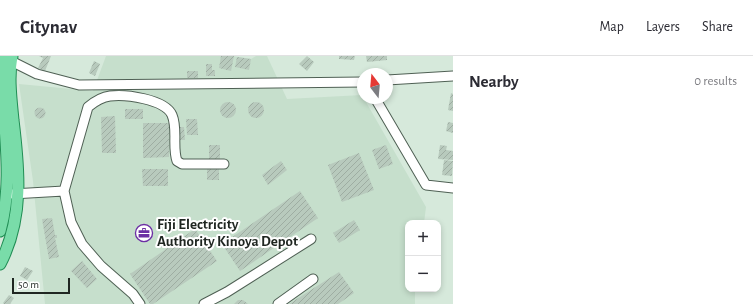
<!DOCTYPE html>
<meta charset="utf-8">
<style>
body{margin:0;font-family:"Alegreya Sans",sans-serif;background:#f7f7f7;color:#2b2b33}
.controls{position:absolute;right:12px;bottom:12px;display:grid;overflow:hidden;border-radius:8px;box-shadow:0 2px 6px #0003}
.controls button{width:36px;height:36px;display:grid;place-items:center;padding:0;border:0;border-bottom:1px solid #e1e1e2;background:#fff;color:#2b2b33;font:20px sans-serif}
.compass{position:absolute;left:357px;top:12px;width:36px;height:36px;border-radius:50%;background:#fff;box-shadow:0 2px 6px #0003;rotate:344deg}
.scale{position:absolute;left:12px;bottom:10px;width:58px;box-sizing:border-box;padding-left:4px;border:2px solid #1f2621;border-top:0;font-size:11px;line-height:14px;white-space:nowrap;color:#1f2621;-webkit-text-stroke:3px #fff;paint-order:stroke}
.list{margin:0;padding:0;list-style:none}
h2{display:flex;justify-content:space-between;align-items:center;height:52px;margin:0;padding:0 16px;font-size:17px}
h2 small{font-size:13px;font-weight:400;color:#7c7c81}
.map{position:relative;flex:none;width:453px;height:248px;overflow:hidden}
header{display:flex;align-items:center;gap:24px;box-sizing:border-box;height:56px;padding:0 20px;background:#fff;border-bottom:1px solid #e1e1e2}
header strong{font-size:19px}
nav{display:flex;gap:22px;margin-inline-start:auto;font-size:14px}
main{display:flex}
aside{flex:1;background:#fff}
.map>svg:first-child{display:block}
</style>
<header>
<strong>Citynav</strong>
<nav><a>Map</a><a>Layers</a><a>Share</a></nav>
</header>
<main>
<div class="map">
<svg width="453" height="248" viewBox="0 0 453 248">
<defs>
<pattern id="building-hatch" width="6" height="6" patternUnits="userSpaceOnUse"><rect width="6" height="6" fill="#b8cabd"/><path d="M-1 1l2-2M0 6l6-6M5 7l2-2" fill="none" stroke="#9eada2"/></pattern>
</defs>
<rect width="100%" height="100%" fill="#d6e9db"/>
<path fill="#c6dfcc" d="M 106,0 L 233,0 L 251,3 L 256,0 L 267,0 L 287,43 L 362,39 L 426,151 L 424,167 L 408,167 L 408,233 L 415,233 L 415,248 L 45,248 L 33,125 L 19,28 L 93,35 Z"/>
<path fill="url(#building-hatch)" d="M 39,0 L 51,0 L 45,15 L 38,12 L 43,2 Z
M 221,0 L 234,0 L 231,15 L 219,12 Z
M 307,0 L 314,6 L 307,15 L 299,8 Z
M 339,0 L 355,0 L 354,4 L 339,3 Z
M 366,0 L 387,0 L 387,4 L 367,6 Z
M 237,1 L 251,3 L 249,14 L 235,11 Z
M 94,5 L 100,8 L 95,20 L 89,17 Z
M 206,8 L 212,8 L 212,14 L 215,14 L 215,20 L 206,20 Z
M 187,15 L 198,15 L 198,22 L 187,22 Z
M 451,37 L 453,38 L 453,55 L 448,54 Z
M248 54a8 8 0 1 1 16 0a8 8 0 1 1-16 0Z
M220 54a8 8 0 1 1 16 0a8 8 0 1 1-16 0Z
M34.5 57a5.5 5.5 0 1 1 11 0a5.5 5.5 0 1 1-11 0Z
M 125,53 L 143,53 L 143,63 L 125,63 Z
M 115,60 L 116,97 L 102,97 L 101,61 Z
M 186,63 L 197,63 L 198,79 L 187,79 Z
M 448,66 L 453,67 L 453,77 L 446,75 Z
M 143,67 L 169,67 L 169,101 L 143,102 Z
M 178,71 L 184,71 L 185,84 L 178,84 Z
M 209,89 L 220,89 L 220,105 L 209,105 Z
M 386,89 L 393,108 L 379,113 L 372,94 Z
M 440,89 L 447,90 L 446,94 L 453,95 L 453,104 L 438,103 Z
M 359,97 L 374,134 L 342,146 L 328,109 Z
M 444,104 L 453,105 L 452,120 L 442,119 Z
M 281,105 L 287,114 L 268,129 L 262,119 Z
M 219,111 L 219,124 L 207,124 L 207,112 Z
M 142,113 L 168,113 L 168,130 L 143,130 Z
M 300,135 L 318,162 L 240,215 L 222,188 Z
M 52,162 L 55,179 L 57,179 L 57,182 L 55,182 L 59,201 L 49,203 L 42,163 Z
M 354,164 L 360,174 L 339,187 L 333,177 Z
M 195,173 L 217,205 L 153,248 L 150,248 L 130,218 Z
M 82,205 L 97,223 L 87,232 L 71,215 Z
M 25,211 L 33,215 L 27,224 L 20,220 Z
M 339,216 L 354,237 L 338,248 L 289,248 Z
M 9,239 L 14,242 L 10,248 L 4,248 L 3,247 Z
M 238,244 L 243,244 L 248,248 L 234,248 Z"/>
<g fill="none" stroke-linecap="round" stroke-linejoin="round">
<g stroke="#4f6054" stroke-width="11">
<path id="minor" d="M 11,5 L 37,18 L 79,29 L 363,26
M 387,24 L 453,20
M 375,42 L 426,129 L 453,132
M 12,138 L 64,135
M 140,248 L 133,238 L 101,210 L 82,188 L 71,166 L 64,135 L 88,51 C 94,46 101,41 110,40 C 125,38 165,43 172,59 C 178,73 172,91 177,105 L 182,108 L 224,108
M 204,248 L 227,236 L 311,183
M 278,248 L 313,223"/>
</g>
<g stroke="#208d54" stroke-width="13">
<path id="major" d="M 0,175 C 16,118 0,58 2,0
M 0,208 C 24,162 19,113 13,64 C 11,43 8,21 12,0"/>
</g>
<use href="#minor" stroke="#fff" stroke-width="9"/>
<use href="#major" stroke="#79dca9" stroke-width="11"/>
</g>
<defs>
<g id="office-ring" transform="scale(0.9)"><circle r="9.5" fill="#fff" stroke="#6c2fa4" stroke-width="1.5"/><path d="M-6-3h4V-5.5h4V-3h4V5H-6ZM-1-4.5V-3h2v-1.5ZM-6 0V1H6V0Z" fill="#6c2fa4"/></g>
</defs>
<g fill-rule="evenodd">
<use href="#office-ring" x="144" y="177"/>
</g>
<g text-anchor="middle" stroke-width="4" stroke-linejoin="round" paint-order="stroke">
<g font-size="15" font-weight="bold" fill="#1f2621" stroke="#fff" text-anchor="start">
<text x="157" y="173">Fiji Electricity<tspan x="157" dy="17">Authority Kinoya Depot</tspan></text>
</g>
</g>
</svg>
<div class="controls">
<button>+</button>
<button>−</button>
</div>
<svg class="compass" viewBox="-18 -18 36 36"><path d="M0-13l5 13h-10z" fill="#e53935"/><path d="M0 13l5-13h-10z" fill="#7c7c81"/></svg>
<div class="scale">50 m</div>
</div>
<aside>
<h2>Nearby<small>0 results</small></h2>
<ul class="list">
</ul>
</aside>
</main>
